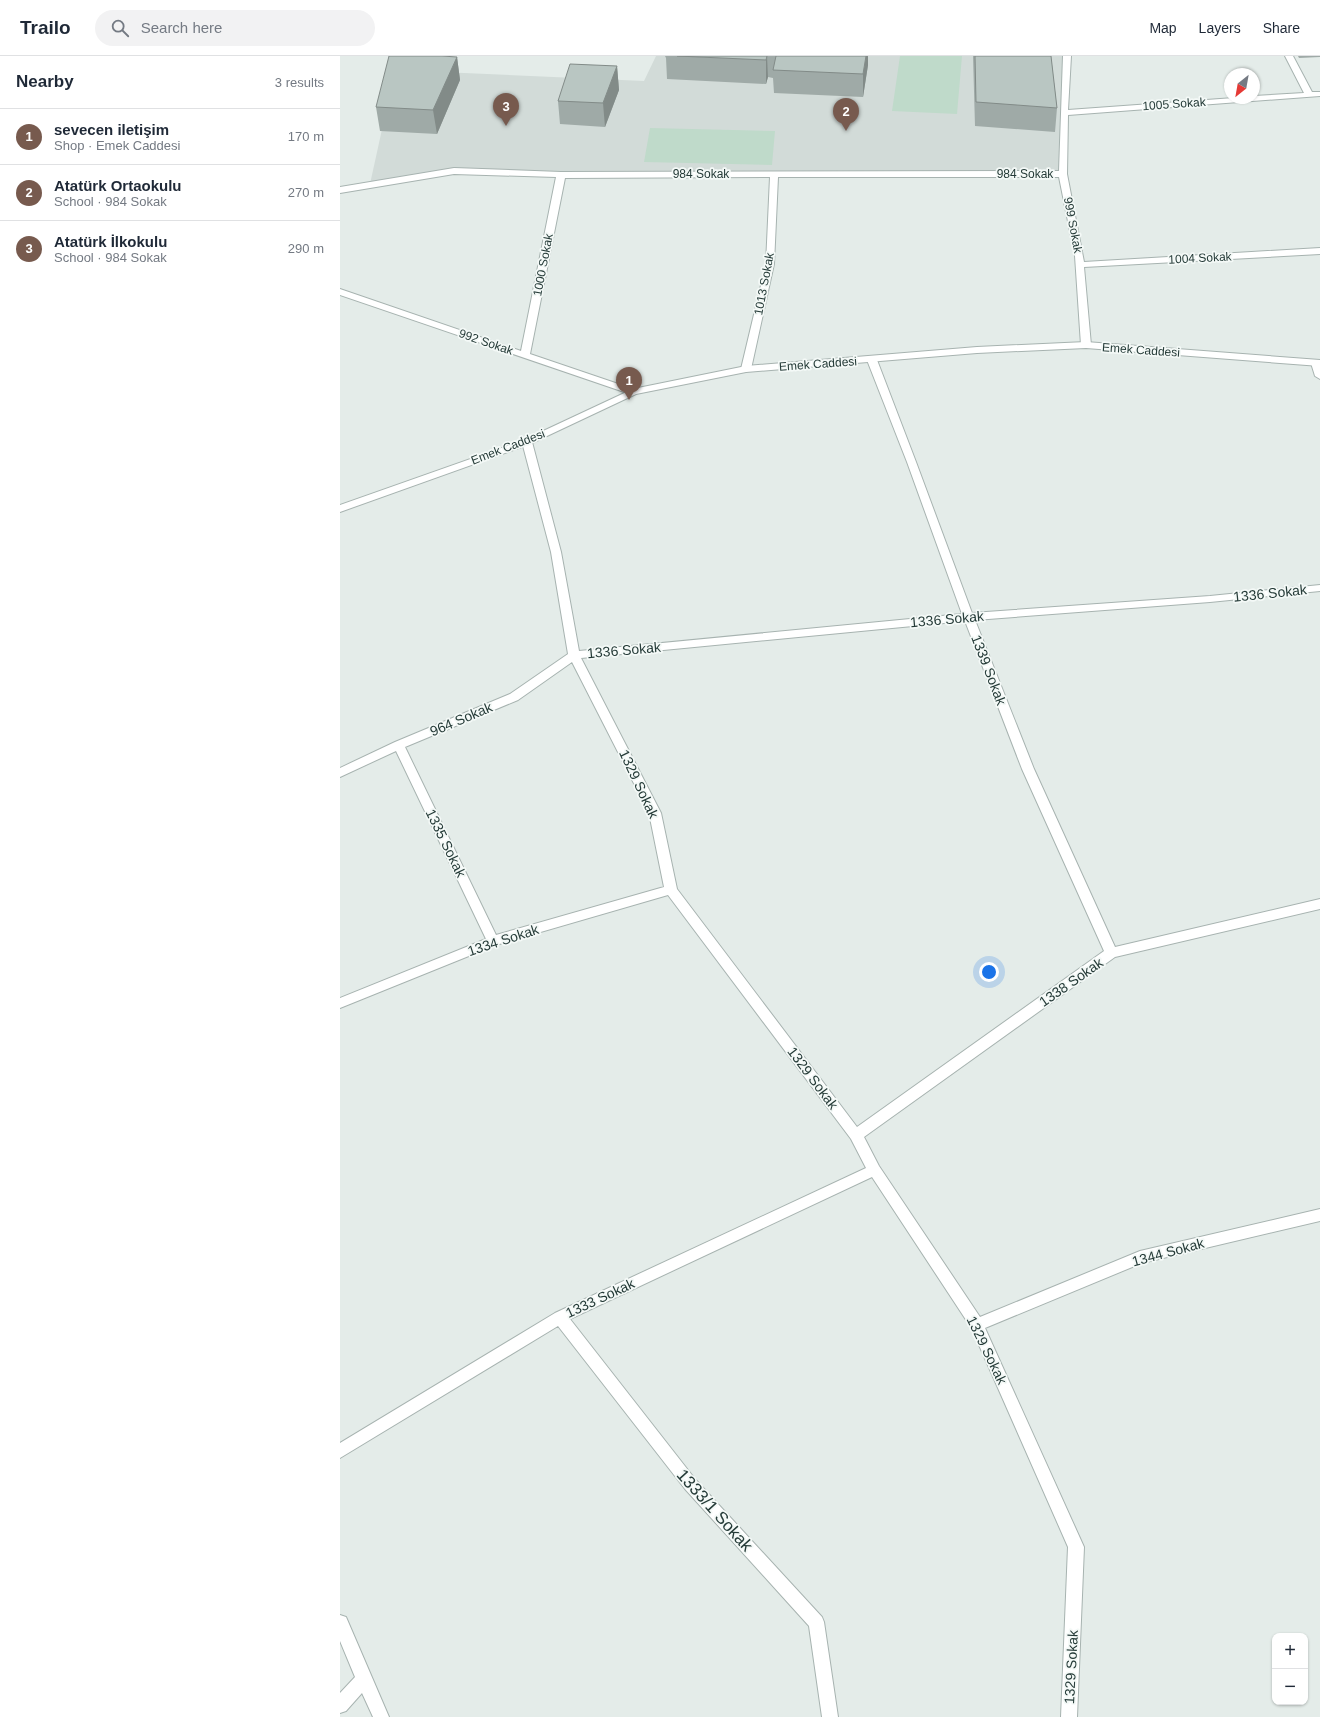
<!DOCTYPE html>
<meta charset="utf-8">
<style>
body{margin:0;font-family:Arial,sans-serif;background:#f2f2f3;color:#1f2937}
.controls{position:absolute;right:12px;bottom:12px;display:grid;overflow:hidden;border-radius:8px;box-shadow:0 1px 3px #0004}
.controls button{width:36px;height:36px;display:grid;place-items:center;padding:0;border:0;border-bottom:1px solid #e0e1e3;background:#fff;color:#1f2937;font:20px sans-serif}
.compass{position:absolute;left:884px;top:12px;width:36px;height:36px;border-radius:50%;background:#fff;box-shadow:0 1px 3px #0004;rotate:211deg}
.you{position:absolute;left:649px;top:916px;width:14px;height:14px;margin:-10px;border:3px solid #fff;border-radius:50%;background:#1a73e8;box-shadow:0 0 0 6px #1a73e833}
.badge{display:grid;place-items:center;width:26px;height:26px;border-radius:50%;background:#775a4e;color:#fff;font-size:13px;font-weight:700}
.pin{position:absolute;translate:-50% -33px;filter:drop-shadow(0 1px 2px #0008)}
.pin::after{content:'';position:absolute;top:21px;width:14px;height:12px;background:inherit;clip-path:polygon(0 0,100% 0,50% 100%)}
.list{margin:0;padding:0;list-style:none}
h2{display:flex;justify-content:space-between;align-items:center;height:52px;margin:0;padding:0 16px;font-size:17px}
h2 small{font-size:13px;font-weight:400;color:#747a83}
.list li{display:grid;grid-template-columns:26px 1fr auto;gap:12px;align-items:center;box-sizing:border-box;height:56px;padding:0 16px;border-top:1px solid #e0e1e3}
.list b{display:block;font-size:15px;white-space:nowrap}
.list p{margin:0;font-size:13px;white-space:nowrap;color:#747a83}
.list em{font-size:13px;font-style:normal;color:#747a83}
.icon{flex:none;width:22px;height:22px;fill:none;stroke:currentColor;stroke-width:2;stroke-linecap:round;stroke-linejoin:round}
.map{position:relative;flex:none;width:980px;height:1661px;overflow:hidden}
header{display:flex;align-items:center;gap:24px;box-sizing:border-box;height:56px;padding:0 20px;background:#fff;border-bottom:1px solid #e0e1e3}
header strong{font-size:19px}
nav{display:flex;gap:22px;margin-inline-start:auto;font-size:14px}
.search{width:280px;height:36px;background:#f2f2f3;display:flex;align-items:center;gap:10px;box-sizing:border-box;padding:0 14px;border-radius:22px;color:#747a83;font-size:15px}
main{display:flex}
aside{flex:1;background:#fff}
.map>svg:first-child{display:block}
</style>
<header>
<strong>Trailo</strong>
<div class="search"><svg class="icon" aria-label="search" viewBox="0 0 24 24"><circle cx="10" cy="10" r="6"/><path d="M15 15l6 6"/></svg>Search here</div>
<nav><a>Map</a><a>Layers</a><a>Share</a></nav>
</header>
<main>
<aside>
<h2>Nearby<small>3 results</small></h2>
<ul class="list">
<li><span class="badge">1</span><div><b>sevecen iletişim</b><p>Shop · Emek Caddesi</p></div><em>170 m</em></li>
<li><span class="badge">2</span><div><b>Atatürk Ortaokulu</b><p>School · 984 Sokak</p></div><em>270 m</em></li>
<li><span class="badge">3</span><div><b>Atatürk İlkokulu</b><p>School · 984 Sokak</p></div><em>290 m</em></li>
</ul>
</aside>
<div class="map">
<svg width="980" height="1661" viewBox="0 0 980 1661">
<rect width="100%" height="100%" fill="#e4ece9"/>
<path fill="#d2dbd8" d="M 316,0 L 727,0 L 723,118 L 114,115 L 30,128 L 55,14 L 304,25 Z"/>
<path fill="#bfdaca" d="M 560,0 L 622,0 L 617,58 L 552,55 Z
M 310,72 L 435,75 L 432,109 L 304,106 Z"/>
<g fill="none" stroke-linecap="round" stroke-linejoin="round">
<g stroke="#a7b3b0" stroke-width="2">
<path id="minor" d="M 723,0 L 731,0 L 728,54 L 894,42 L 914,42 L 914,40 L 964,37 L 945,0 L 953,0 L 972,36 L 980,36 L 980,40 L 728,59 L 727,118 L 744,206 L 980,192 L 980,198 L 744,211 L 751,289 L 746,292 L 741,289 L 735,200 L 719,121 L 438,121 L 434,208 L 411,313 L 406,316 L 401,313 L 426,208 L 430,121 L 225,122 L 190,298 L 296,334 L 298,336 L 293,339 L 0,239 L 0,233 L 181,295 L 216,121 L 114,118 L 0,137 L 0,131 L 114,112 L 221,116 L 719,115 Z
M 532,301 L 537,304 L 576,406 L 632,557 L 870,540 L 980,529 L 980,535 L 870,546 L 635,564 L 694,713 L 775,891 L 980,843 L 980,853 L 775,901 L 524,1081 L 539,1110 L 640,1261 L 800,1195 L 980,1153 L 980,1165 L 802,1207 L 645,1272 L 744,1491 L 737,1661 L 721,1661 L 728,1491 L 632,1273 L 532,1121 L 230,1263 L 355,1423 L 482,1561 L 484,1566 L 498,1661 L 482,1661 L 469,1570 L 345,1433 L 218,1270 L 0,1402 L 0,1387 L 215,1257 L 526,1112 L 511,1083 L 328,839 L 156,889 L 0,952 L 0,942 L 146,883 L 56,695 L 0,721 L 0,712 L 55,686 L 170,638 L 228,598 L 211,496 L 182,386 L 187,383 L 192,386 L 221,496 L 239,595 L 622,558 L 567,406 L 527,304 ZM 625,565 L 682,713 L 764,895 L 517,1071 L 337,833 L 321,757 L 241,602 ZM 232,606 L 309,757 L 324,831 L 156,879 L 65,691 L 178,644 Z
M 976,304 L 980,306 L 980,323 L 975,320 L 971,307 Z
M 0,1559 L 6,1561 L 49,1661 L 33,1661 L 22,1637 L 6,1655 L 0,1657 L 0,1637 L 15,1621 L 0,1585 Z"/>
</g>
<g stroke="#a7b3b0" stroke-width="2">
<path id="tertiary" d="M 746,286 L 980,304 L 980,310 L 746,292 L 637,297 L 406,316 L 296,338 L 190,388 L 0,456 L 0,449 L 184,384 L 293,333 L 406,310 L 637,291 Z"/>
</g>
<use href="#minor" fill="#fff" fill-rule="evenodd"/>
<use href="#tertiary" fill="#fff" fill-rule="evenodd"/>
</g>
<path fill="#9faaa7" d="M 325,0 L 528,0 L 528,9 L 523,41 L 434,37 L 433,22 L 428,21 L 426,28 L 327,23 L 326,2 Z
M 633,0 L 711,0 L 717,52 L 715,76 L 635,70 Z
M 958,0 L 980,0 L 980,1 L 959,2 Z
M 117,1 L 120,24 L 97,78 L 40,75 L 36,51 Z
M 277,10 L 279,34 L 265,71 L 220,68 L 218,45 Z"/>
<path fill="#828b88" d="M 427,0 L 428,21 L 426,28 L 426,4 Z
M 526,0 L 528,0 L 528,9 L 523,41 L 523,18 Z
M 117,1 L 120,24 L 97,78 L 93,54 Z
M 277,10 L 279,34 L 265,71 L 263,47 Z"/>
<path fill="#b9c6c2" stroke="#828b88" d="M 49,0 L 102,0 L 117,1 L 93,54 L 36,51 Z
M 337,0 L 427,0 L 426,4 Z
M 436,0 L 526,0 L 523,18 L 433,14 Z
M 635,0 L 711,0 L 717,52 L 636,46 Z
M 230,8 L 277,10 L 263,47 L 218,45 Z"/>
<g text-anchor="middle" stroke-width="3.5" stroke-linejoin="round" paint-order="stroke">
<g font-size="12" fill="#253b38" stroke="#f4f9f7">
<text transform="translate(834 48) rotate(-4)" y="4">1005 Sokak</text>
<text x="361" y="122">984 Sokak</text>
<text x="685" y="122">984 Sokak</text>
<text transform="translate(733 169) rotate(79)" y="4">999 Sokak</text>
<text transform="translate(860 202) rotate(-3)" y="4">1004 Sokak</text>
<text transform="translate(203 209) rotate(-79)" y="4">1000 Sokak</text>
<text transform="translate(424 228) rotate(-79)" y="4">1013 Sokak</text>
<text transform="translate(146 286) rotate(19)" y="4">992 Sokak</text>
<text transform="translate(801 294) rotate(4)" y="4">Emek Caddesi</text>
<text transform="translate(478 308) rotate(-4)" y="4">Emek Caddesi</text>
<text transform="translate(168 391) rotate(-21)" y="4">Emek Caddesi</text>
</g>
<g font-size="14" fill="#253b38" stroke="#f4f9f7">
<text transform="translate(930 537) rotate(-6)" y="5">1336 Sokak</text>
<text transform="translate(607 563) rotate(-5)" y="5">1336 Sokak</text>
<text transform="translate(284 594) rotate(-5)" y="5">1336 Sokak</text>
<text transform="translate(649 614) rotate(69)" y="5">1339 Sokak</text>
<text transform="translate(121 663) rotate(-23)" y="5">964 Sokak</text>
<text transform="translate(299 728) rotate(65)" y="5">1329 Sokak</text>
<text transform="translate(106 787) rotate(64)" y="5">1335 Sokak</text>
<text transform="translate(163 884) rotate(-18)" y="5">1334 Sokak</text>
<text transform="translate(731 926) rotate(-35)" y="5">1338 Sokak</text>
<text transform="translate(473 1022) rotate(53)" y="5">1329 Sokak</text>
<text transform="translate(828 1196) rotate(-15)" y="5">1344 Sokak</text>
<text transform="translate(260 1242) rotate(-25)" y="5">1333 Sokak</text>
<text transform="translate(647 1294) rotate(64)" y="5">1329 Sokak</text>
<text transform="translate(731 1611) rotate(-87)" y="5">1329 Sokak</text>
</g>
<g font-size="17" fill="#253b38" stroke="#f4f9f7">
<text transform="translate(375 1454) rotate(48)" y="6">1333/1 Sokak</text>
</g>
</g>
</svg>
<div class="controls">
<button>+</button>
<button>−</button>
</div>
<svg class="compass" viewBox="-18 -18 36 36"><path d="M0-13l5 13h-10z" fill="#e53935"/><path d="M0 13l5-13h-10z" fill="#747a83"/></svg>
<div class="you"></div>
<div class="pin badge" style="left:289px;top:344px">1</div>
<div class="pin badge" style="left:506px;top:75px">2</div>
<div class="pin badge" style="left:166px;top:70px">3</div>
</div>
</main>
